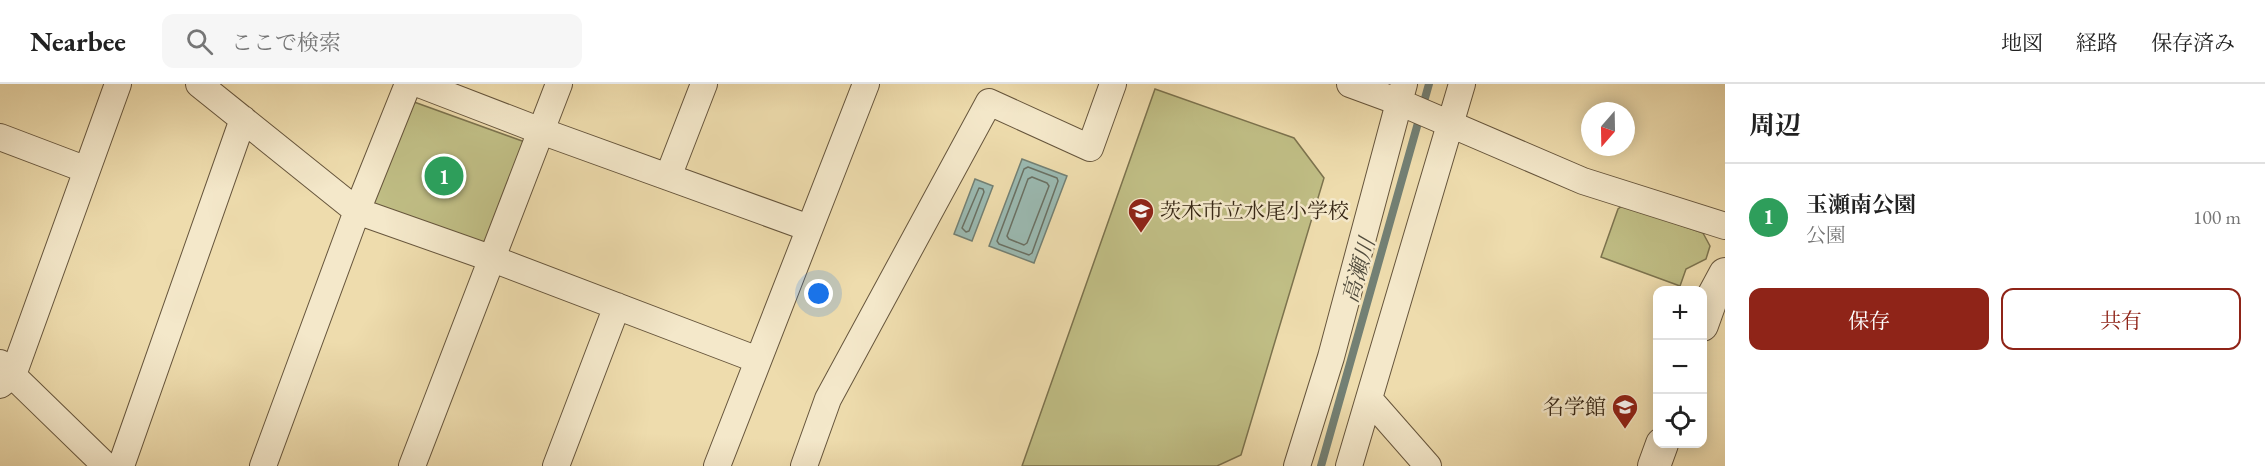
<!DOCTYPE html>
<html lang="ja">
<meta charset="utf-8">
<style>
body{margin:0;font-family:"EB Garamond","Noto Serif JP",serif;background:#f6f6f6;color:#222}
.controls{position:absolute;right:18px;bottom:18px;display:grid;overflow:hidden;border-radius:12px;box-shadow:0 3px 15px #0003}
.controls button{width:54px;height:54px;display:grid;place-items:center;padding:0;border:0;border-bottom:2px solid #e0e0e0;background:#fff;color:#222;font:30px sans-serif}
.compass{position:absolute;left:1581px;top:18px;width:54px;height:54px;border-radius:50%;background:#fff;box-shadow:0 3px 15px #0003;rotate:200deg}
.you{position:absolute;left:819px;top:210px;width:21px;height:21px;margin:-15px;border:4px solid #fff;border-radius:50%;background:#1a73e8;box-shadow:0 0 0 9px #1a73e833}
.badge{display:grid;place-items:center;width:39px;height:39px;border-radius:50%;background:#8f2418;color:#fff;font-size:20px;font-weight:700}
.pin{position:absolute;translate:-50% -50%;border:3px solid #fff;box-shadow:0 2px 6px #0006}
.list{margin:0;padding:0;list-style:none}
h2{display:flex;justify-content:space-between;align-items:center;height:78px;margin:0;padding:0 24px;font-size:26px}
h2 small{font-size:20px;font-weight:400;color:#767676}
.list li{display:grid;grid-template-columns:39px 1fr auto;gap:18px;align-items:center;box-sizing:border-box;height:108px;padding:0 24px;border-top:2px solid #e0e0e0}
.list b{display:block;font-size:22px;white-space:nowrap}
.list p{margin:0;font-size:20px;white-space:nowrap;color:#767676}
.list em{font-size:20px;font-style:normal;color:#767676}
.actions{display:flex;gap:12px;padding:18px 24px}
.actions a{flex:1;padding:14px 0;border:2px solid #8f2418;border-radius:12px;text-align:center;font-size:21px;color:#8f2418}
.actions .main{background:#8f2418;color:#fff}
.icon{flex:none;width:33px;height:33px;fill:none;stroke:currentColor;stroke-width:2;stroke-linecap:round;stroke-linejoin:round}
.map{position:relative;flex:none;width:1725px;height:382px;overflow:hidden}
header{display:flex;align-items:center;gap:36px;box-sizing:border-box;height:84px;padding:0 30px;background:#fff;border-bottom:2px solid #e0e0e0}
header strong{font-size:28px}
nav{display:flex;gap:33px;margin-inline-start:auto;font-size:21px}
.search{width:420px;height:54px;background:#f6f6f6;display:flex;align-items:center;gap:15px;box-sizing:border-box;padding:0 21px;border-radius:12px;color:#767676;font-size:22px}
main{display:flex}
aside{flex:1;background:#fff}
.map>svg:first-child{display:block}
</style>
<header>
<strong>Nearbee</strong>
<div class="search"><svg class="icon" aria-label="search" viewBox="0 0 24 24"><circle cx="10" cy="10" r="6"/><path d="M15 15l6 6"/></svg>ここで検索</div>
<nav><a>地図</a><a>経路</a><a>保存済み</a></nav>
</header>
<main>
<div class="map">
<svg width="1725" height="382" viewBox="0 0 1725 382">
<rect width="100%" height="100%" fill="#eedcad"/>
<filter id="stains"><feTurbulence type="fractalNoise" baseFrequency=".00333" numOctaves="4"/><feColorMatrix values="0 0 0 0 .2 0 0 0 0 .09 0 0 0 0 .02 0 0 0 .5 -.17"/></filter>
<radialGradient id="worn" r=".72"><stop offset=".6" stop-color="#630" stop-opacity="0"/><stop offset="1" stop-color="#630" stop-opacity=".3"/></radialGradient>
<path fill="#c0be85" stroke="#7c734e" stroke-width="1.5" d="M 1155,5 L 1294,54 L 1324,94 L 1241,371 L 1217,382 L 1022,382 Z
M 403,14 L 525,58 L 485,169 L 363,125 Z
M 1623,121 L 1703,149 L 1710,162 L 1706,175 L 1686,185 L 1680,202 L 1601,173 L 1618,125 Z"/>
<path fill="#9bbab2" stroke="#738074" stroke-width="1.5" d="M 1022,75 L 1067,92 L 1034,179 L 989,162 Z
M 975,95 L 993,102 L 972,157 L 954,150 Z"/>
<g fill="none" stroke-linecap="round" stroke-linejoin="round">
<path stroke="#6a7164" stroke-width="1.5" d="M 1028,83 L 1057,94 L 1058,97 L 1032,169 L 1029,171 L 999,160 L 997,157 L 1024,85 Z
M 1032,93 L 1047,99 L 1049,102 L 1027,159 L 1024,161 L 1009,155 L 1007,152 L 1028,95 Z
M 979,104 L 983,105 L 984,108 L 969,147 L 966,148 L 962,144 Z"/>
<path stroke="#738074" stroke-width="8" d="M 1321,382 L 1429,0"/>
<g stroke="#66553c" stroke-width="28">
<path id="minor" d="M 199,0 L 357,127 L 493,175 L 758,276
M 419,0 L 541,47 L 809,144
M 1350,0 L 1399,18 L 1583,97 L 1725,142
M 0,53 L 87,86
M 668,93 L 704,0
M 0,279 L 106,382
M 0,301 L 13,291 L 118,0
M 1370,316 L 1428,382
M 121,382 L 243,35
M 263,382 L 357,127 L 408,0
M 412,382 L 559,0
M 556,382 L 617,222
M 717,382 L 866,0
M 804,382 L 828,315 L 989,18 L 1090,64 L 1113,0
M 1297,382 L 1331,273 L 1404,0
M 1349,382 L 1462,0"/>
</g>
<g stroke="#66553c" stroke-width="34">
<path id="tertiary" d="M 1702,241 L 1711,216 L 1725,190
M 1654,382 L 1662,360"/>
</g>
<use href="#minor" stroke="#f4e8ca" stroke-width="26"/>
<use href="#tertiary" stroke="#f4e8ca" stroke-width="32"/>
</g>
<defs>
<g id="school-pin" transform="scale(1.35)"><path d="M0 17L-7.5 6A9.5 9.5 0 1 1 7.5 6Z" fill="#8f2418" stroke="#f4e8ca"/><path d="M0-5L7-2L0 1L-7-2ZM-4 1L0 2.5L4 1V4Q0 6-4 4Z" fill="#fff"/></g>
</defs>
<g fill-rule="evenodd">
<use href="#school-pin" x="1141" y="127"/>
<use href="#school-pin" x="1625" y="323"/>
</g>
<g text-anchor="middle" stroke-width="5" stroke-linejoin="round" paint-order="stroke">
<g font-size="21" fill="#382816" stroke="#f4e8ca" text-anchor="start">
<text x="1160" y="134">茨木市立水尾小学校</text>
<text x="1606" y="330" text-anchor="end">名学館</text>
</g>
<g font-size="22" font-style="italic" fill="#514c3d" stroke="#f4e8ca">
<text transform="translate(1358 186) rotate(-74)" y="8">高瀬川</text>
</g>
</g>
<rect width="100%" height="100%" filter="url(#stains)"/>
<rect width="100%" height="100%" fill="url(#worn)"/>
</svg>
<div class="controls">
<button>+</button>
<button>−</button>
<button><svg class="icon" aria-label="locate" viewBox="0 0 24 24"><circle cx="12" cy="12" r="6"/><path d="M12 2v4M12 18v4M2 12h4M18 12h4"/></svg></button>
</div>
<svg class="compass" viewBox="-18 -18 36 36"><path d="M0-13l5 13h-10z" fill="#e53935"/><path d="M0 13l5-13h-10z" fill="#767676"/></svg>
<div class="you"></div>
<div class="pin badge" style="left:444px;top:92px;background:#2e9e5b">1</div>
</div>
<aside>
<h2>周辺<small></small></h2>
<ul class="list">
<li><span class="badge" style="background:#2e9e5b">1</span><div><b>玉瀬南公園</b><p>公園</p></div><em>100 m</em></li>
</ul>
<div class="actions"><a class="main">保存</a><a>共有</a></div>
</aside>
</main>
